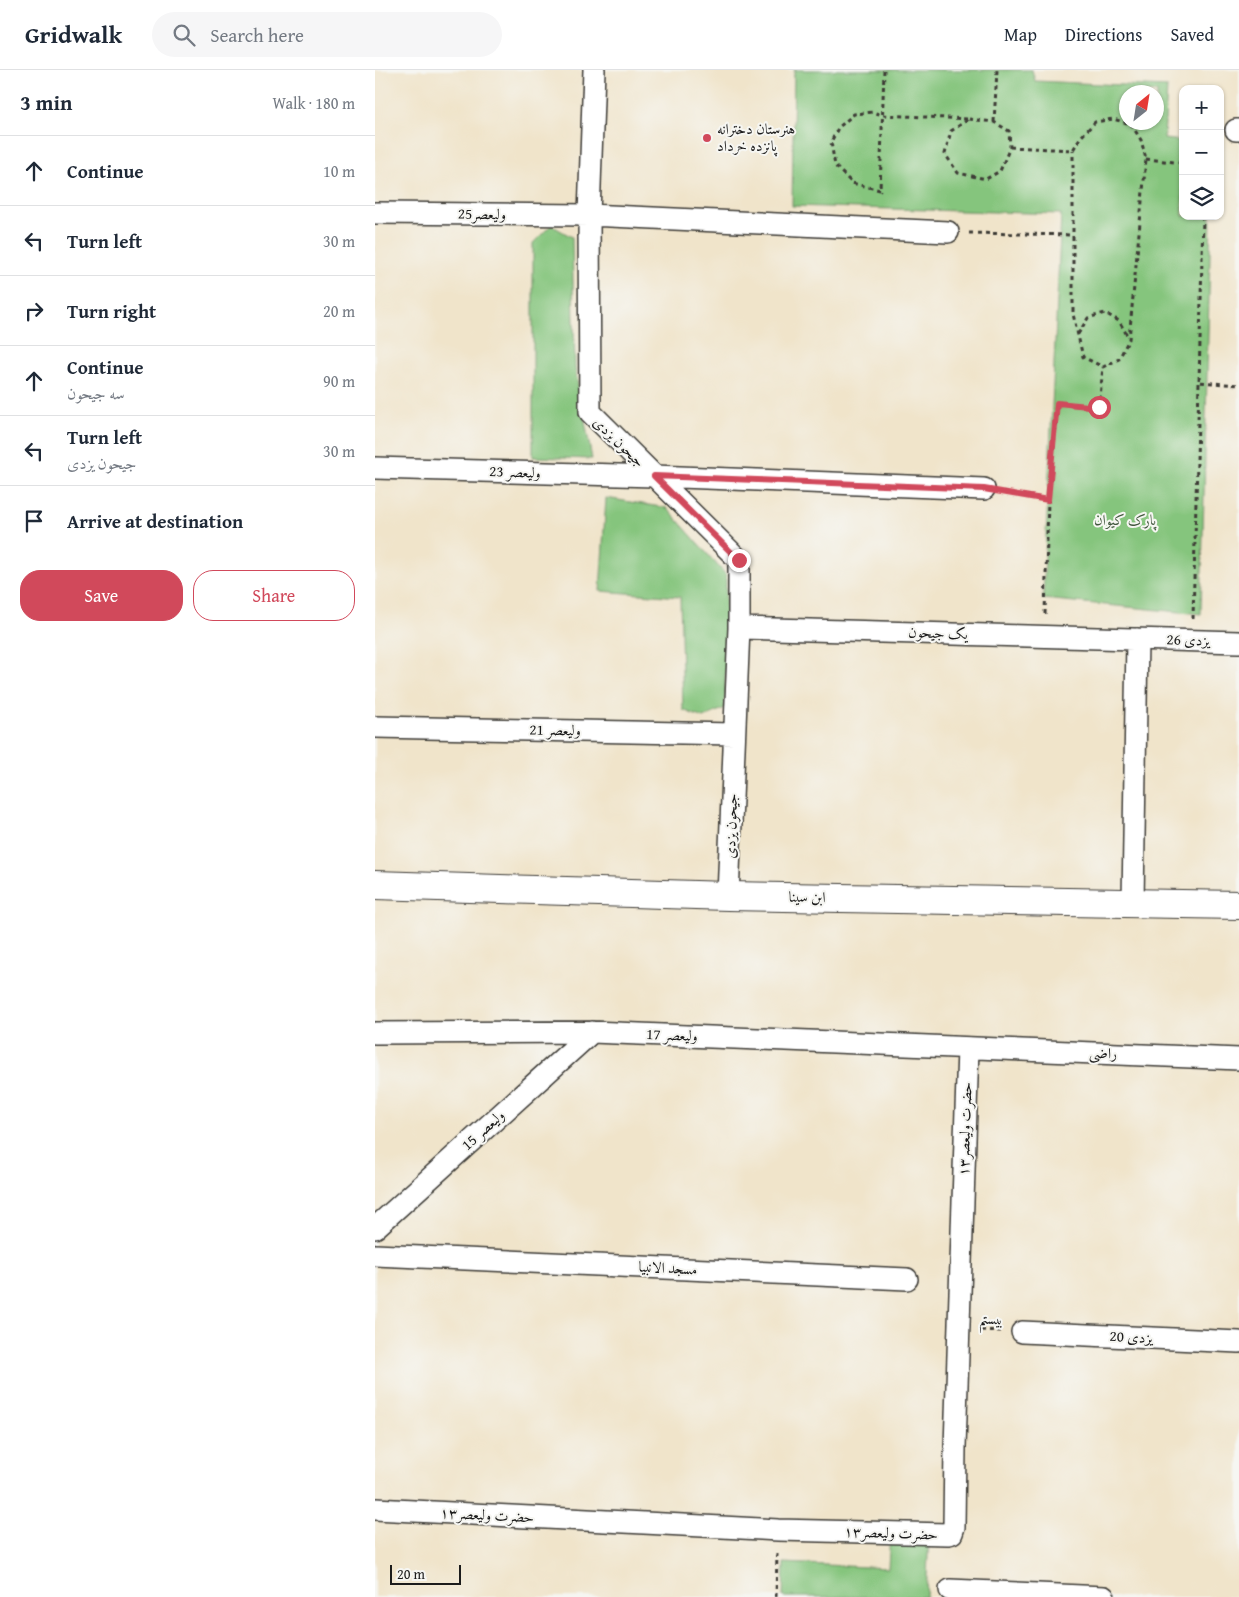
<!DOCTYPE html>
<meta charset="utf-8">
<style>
body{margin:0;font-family:"Gentium Book Plus",Amiri,serif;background:#f6f6f7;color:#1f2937}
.controls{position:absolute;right:15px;top:15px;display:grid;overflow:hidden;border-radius:10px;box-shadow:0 1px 4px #0004}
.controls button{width:45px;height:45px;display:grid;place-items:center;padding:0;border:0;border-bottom:1px solid #e0e1e3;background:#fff;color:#1f2937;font:25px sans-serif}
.compass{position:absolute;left:744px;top:15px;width:45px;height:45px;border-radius:50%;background:#fff;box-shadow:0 1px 4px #0004;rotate:30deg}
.scale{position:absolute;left:15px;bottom:12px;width:71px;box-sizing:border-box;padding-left:5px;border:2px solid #1c1c1c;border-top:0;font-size:14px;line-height:18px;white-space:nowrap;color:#1c1c1c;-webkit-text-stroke:4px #f6f6f2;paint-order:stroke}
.stop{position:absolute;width:15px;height:15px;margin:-11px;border:4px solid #d1495b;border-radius:50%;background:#fff}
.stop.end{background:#d1495b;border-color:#fff;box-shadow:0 1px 5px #0008}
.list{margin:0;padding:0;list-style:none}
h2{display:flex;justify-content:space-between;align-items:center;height:65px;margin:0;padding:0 20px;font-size:21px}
h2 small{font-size:16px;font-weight:400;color:#747a83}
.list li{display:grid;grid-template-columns:32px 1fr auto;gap:15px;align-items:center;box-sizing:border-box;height:70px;padding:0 20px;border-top:1px solid #e0e1e3}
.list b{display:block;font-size:19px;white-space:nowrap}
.list p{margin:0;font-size:16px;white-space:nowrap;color:#747a83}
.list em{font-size:16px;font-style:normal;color:#747a83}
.actions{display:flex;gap:10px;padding:15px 20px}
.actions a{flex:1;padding:11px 0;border:1px solid #d1495b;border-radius:20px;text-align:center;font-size:18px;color:#d1495b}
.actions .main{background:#d1495b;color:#fff}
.icon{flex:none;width:28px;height:28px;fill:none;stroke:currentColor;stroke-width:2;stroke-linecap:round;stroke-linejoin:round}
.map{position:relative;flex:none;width:864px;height:1527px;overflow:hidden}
header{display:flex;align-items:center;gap:30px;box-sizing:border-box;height:70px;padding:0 25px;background:#fff;border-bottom:1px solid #e0e1e3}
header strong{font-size:24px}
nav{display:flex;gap:28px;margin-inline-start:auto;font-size:18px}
.search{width:350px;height:45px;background:#f6f6f7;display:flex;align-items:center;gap:12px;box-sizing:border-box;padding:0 18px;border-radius:28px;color:#747a83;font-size:19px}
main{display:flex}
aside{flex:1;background:#fff}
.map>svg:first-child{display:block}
</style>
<header>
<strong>Gridwalk</strong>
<div class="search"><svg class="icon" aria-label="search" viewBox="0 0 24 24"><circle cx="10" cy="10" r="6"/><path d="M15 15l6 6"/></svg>Search here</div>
<nav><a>Map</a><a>Directions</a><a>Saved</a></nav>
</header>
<main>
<aside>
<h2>3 min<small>Walk · 180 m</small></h2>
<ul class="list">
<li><svg class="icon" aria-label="ahead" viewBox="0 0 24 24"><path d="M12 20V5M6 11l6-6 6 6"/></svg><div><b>Continue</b></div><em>10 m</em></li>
<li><svg class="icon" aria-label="left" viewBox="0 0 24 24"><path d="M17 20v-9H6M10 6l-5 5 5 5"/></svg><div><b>Turn left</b></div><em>30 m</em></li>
<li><svg class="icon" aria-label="right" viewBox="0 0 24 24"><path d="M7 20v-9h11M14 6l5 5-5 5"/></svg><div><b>Turn right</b></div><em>20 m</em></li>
<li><svg class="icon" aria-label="ahead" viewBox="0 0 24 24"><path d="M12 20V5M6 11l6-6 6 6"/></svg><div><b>Continue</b><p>سه جیحون</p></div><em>90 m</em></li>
<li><svg class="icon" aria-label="left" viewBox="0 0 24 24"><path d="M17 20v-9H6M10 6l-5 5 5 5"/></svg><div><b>Turn left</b><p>جیحون یزدی</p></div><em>30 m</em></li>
<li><svg class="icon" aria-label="arrive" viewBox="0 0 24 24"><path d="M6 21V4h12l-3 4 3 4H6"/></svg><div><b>Arrive at destination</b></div></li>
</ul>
<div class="actions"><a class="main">Save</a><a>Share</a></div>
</aside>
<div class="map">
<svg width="864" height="1527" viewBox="0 0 864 1527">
<rect width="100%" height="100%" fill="#f6f6f2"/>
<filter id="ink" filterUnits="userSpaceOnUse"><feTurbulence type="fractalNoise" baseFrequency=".02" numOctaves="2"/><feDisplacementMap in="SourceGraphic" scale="10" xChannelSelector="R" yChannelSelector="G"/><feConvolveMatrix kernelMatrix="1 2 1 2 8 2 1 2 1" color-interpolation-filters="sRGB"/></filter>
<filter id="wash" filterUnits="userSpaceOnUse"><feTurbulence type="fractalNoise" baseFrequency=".0096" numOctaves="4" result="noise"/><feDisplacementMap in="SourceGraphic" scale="20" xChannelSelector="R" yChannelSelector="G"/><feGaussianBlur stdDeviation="1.12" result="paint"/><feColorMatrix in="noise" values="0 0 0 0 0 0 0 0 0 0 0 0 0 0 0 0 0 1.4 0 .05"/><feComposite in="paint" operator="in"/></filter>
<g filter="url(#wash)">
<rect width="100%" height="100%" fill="#f0e4ca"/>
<path fill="#85c57d" stroke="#50704c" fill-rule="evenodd" d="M 419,0 L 657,0 L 660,11 L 792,17 L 789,69 L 808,71 L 808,146 L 836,146 L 826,544 L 668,529 L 686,144 L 417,136 ZM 782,22 L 782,52 L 752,52 L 752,22 Z
M 176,155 L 197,167 L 200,298 L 217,389 L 158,387 L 158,173 Z
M 231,428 L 292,438 L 351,505 L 350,638 L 328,648 L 308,640 L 305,527 L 225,521 Z
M 515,1462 L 554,1464 L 551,1527 L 408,1527 L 409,1493 L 513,1498 Z"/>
</g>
<g filter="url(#ink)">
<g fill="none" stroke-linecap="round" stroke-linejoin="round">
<g stroke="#3c3a36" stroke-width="24">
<path id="minor" d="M 219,0 L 214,145 L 215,342 L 364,490 L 364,558 L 353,826
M 861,60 L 864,60
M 0,143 L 214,145 L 573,162
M 0,398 L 279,406 L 609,419
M 364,558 L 864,572
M 0,657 L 359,664
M 758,832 L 762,569
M 0,963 L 217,962 L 864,989
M 0,1158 L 217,962
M 0,1185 L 532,1209
M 647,1262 L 864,1272
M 0,1439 L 403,1460 L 573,1464 L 577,1463 L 579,1457 L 580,1377 L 593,978
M 575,1520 L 729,1527"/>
</g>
<g stroke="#3c3a36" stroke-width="30">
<path id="tertiary" d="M 0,815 L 353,826 L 864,835"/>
</g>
<path stroke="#3c3a36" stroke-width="3" stroke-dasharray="4 4" stroke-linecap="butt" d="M 509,0 L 505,120 L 477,113 L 460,96 L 456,72 L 463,58 L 479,44 L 498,42 L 507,45 L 594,49
M 594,49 L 619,52 L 634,61 L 635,77 L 625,101 L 611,109 L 583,103 L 570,84 L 576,61 Z
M 619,52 L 622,0
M 635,77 L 698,80 L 705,68 L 720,52 L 738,49 L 756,54 L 766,70 L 771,89 L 754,269 L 744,289 L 728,297 L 708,287 L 698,244 L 698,80
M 771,89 L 808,93
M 828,146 L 824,312 L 864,315
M 594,163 L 698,165
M 703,264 L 713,248 L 730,243 L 744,251 L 753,267
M 629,422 L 673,430 L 682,333 L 724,337 L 728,297
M 670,544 L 673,430
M 818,549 L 824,312
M 606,1260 L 627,1261
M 401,1527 L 402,1483"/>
<use href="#minor" stroke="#fff" stroke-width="21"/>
<use href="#tertiary" stroke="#fff" stroke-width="28"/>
</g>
</g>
<g fill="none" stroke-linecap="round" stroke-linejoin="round" filter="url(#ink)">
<path stroke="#d1495b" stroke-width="6" d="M 364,490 L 279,406 L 609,419 L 673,430 L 682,333 L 724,337"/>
</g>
<circle fill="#d1495b" stroke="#f6f6f2" stroke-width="2" cx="332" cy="68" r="5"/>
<g text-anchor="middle" stroke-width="4" stroke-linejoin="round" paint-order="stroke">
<g font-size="15" fill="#1c1c1c" stroke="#f6f6f2" text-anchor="start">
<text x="342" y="64">هنرستان دخترانه<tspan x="342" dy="17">پانزده خرداد</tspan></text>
</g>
<g font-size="15" fill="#1c1c1c" stroke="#f6f6f2">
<text transform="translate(107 144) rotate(1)" y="5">ولیعصر25</text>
<text transform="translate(244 372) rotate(44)" y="5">جیحون یزدی</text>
<text transform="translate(140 402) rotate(2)" y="5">ولیعصر 23</text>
<text transform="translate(563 563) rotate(2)" y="5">یک جیحون</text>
<text transform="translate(813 570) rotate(2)" y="5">یزدی 26</text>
<text transform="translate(180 660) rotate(1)" y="5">ولیعصر 21</text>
<text transform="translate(356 756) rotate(-88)" y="5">جیحون یزدی</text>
<text transform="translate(432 827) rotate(1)" y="5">ابن سینا</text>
<text transform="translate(297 965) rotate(2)" y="5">ولیعصر 17</text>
<text transform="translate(728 983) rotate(2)" y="5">راضی</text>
<text transform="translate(590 1059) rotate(-88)" y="5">حضرت ولیعصر۱۳</text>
<text transform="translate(108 1060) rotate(-42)" y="5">ولیعصر 15</text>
<text transform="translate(293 1198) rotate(3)" y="5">مسجد الانبیا</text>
<text transform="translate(616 1249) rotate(2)" y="5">بیستم</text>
<text transform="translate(756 1267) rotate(3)" y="5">یزدی 20</text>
<text transform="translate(112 1445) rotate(3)" y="5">حضرت ولیعصر۱۳</text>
<text transform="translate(516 1463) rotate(2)" y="5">حضرت ولیعصر۱۳</text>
</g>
<g font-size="15" fill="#41573e" stroke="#f6f6f2">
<text x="750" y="455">پارک کیوان</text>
</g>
</g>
</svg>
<div class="controls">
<button>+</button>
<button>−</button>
<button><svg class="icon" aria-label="layers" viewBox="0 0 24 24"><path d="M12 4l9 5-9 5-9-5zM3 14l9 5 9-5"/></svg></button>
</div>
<svg class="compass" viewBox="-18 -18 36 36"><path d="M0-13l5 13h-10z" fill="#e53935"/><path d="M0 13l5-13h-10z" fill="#747a83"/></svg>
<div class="scale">20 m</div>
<div class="stop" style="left:724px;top:337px"></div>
<div class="stop end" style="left:364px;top:490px"></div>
</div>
</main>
